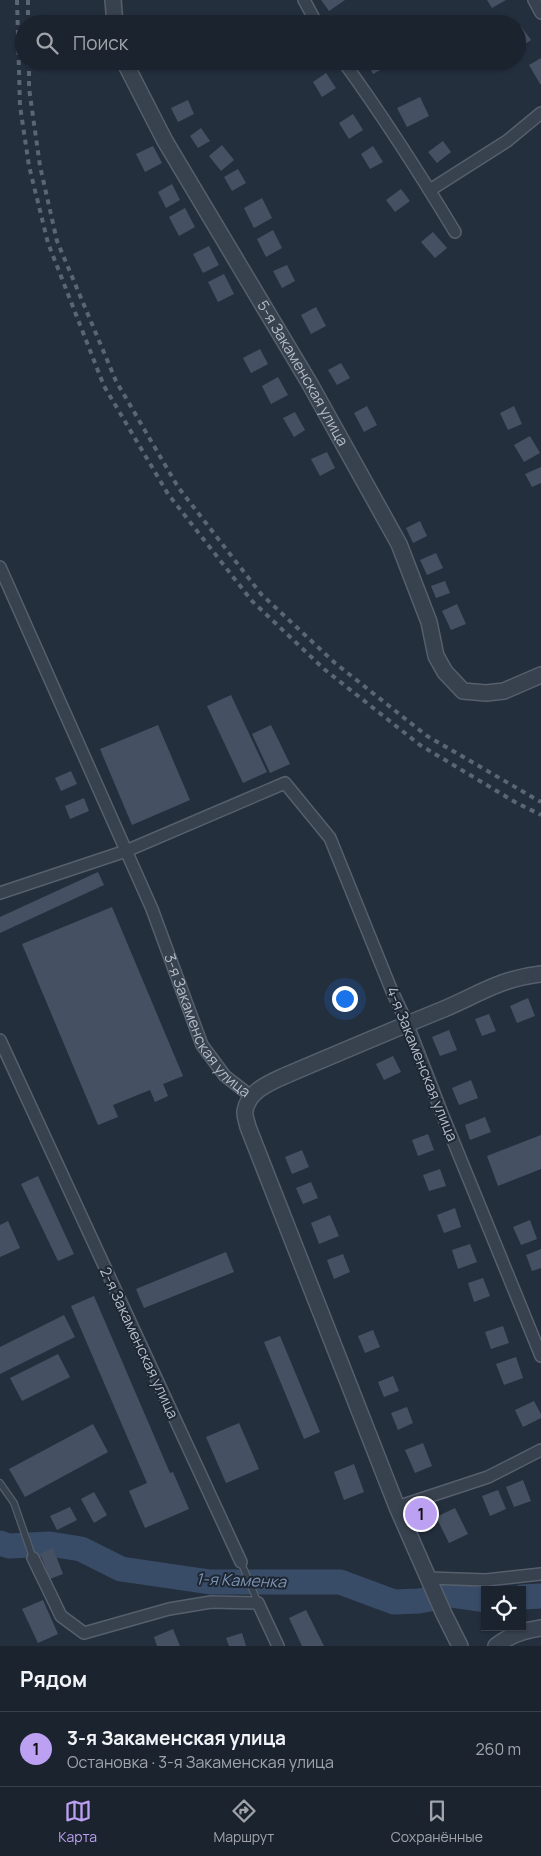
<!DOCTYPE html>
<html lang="ru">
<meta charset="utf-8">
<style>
body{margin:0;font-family:Manrope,sans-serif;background:#242b36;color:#f1f3f6}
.controls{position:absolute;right:15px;bottom:15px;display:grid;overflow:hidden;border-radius:0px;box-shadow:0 1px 4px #0004}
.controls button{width:45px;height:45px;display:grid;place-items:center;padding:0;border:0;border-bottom:1px solid #39404a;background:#1b232e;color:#f1f3f6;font:25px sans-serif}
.you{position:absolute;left:344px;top:998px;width:18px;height:18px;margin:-12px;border:4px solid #fff;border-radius:50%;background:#1a73e8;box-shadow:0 0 0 8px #1a73e833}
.badge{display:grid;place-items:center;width:32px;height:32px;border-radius:50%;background:#bca0f2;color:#111;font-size:16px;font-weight:700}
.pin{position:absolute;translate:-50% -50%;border:2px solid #fff;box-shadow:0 1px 5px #0006}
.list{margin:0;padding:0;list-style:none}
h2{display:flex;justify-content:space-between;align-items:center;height:65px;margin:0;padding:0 20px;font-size:21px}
h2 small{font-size:16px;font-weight:400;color:#a0a4aa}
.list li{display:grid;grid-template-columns:32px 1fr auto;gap:15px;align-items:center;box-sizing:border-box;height:75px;padding:0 20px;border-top:1px solid #39404a}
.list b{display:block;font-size:19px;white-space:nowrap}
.list p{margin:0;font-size:16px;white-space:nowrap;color:#a0a4aa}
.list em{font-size:16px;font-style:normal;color:#a0a4aa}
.icon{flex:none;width:28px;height:28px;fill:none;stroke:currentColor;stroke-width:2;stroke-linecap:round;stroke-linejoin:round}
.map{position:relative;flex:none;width:541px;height:1646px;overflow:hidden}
.search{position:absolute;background:#1b232e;box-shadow:0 1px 4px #0004;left:15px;right:15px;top:15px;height:55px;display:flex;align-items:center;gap:12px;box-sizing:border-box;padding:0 18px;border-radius:28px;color:#a0a4aa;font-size:19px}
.sheet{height:140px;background:#1b232e}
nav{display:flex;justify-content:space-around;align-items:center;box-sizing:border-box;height:70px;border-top:1px solid #39404a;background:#1b232e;font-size:14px;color:#a0a4aa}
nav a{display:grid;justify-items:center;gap:2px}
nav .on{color:#bca0f2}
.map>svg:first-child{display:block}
</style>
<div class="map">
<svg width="541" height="1646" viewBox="0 0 541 1646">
<rect width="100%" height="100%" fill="#242f3e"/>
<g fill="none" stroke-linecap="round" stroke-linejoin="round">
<path stroke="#394c67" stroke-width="25" d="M 0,1543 L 9,1546 L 50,1544 L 81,1549 L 121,1569 L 210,1582 L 340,1582 L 394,1602 L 419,1601 L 450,1595 L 485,1600
M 522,1597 L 541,1596"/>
</g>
<path fill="#455162" d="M 321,0 L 345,0 L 329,11 Z
M 487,0 L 506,0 L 492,8 Z
M 286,17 L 290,24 L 274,24 Z
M 521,26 L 531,40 L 517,50 L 517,29 Z
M 541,58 L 541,84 L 540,84 L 529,65 Z
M 366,61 L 391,61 L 392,64 L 373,74 Z
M 326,73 L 336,88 L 322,97 L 313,82 Z
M 420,97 L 429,116 L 407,127 L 397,108 Z
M 188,100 L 194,114 L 178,122 L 171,108 Z
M 353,114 L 363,130 L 349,139 L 339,123 Z
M 201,128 L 210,141 L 198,148 L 190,136 Z
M 443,141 L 451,152 L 437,163 L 428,152 Z
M 222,145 L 234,160 L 221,171 L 209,156 Z
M 153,146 L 162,163 L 145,172 L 136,154 Z
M 373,146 L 383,162 L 370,169 L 361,154 Z
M 238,169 L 246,183 L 232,191 L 224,177 Z
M 172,184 L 180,200 L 166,208 L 158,192 Z
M 401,189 L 410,201 L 395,212 L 386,200 Z
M 262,198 L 272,218 L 254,228 L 244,208 Z
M 185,208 L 195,227 L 179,236 L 169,217 Z
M 273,230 L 282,248 L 266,257 L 257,239 Z
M 433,232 L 447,248 L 435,258 L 421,242 Z
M 209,246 L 219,265 L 203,273 L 193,254 Z
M 287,265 L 295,281 L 282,288 L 273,271 Z
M 224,274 L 234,294 L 218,302 L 208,282 Z
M 316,307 L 326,326 L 311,334 L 301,315 Z
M 260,349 L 268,364 L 251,373 L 243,358 Z
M 341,363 L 350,378 L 337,385 L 328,370 Z
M 278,377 L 288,395 L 271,404 L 262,386 Z
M 367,406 L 377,425 L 364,432 L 354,413 Z
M 514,406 L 522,424 L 508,430 L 500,413 Z
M 295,412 L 305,430 L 294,437 L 283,418 Z
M 530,436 L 540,453 L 524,462 L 514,445 Z
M 327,452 L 335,468 L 320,476 L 311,459 Z
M 541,467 L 541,483 L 532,487 L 525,474 Z
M 420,521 L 427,536 L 413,543 L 406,528 Z
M 436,553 L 443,568 L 427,575 L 420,560 Z
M 445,581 L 450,593 L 436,598 L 431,586 Z
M 457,604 L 466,624 L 451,630 L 442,611 Z
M 231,695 L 267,772 L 243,783 L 207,706 Z
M 158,725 L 190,800 L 132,825 L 100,749 Z
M 271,725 L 290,764 L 270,773 L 252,734 Z
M 71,771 L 77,784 L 61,791 L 55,778 Z
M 84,798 L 89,811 L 70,819 L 65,806 Z
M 98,872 L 104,885 L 0,933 L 0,917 Z
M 112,907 L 183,1076 L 163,1084 L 168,1096 L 155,1102 L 150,1090 L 113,1105 L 118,1117 L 98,1125 L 22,944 Z
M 528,998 L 535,1016 L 517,1023 L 510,1006 Z
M 489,1014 L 496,1031 L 482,1036 L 475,1019 Z
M 449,1030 L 457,1050 L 440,1056 L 432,1037 Z
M 393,1056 L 401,1072 L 384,1080 L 376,1064 Z
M 471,1080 L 478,1098 L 459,1105 L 452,1088 Z
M 485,1117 L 491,1132 L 470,1140 L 465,1125 Z
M 428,1134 L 434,1150 L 418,1156 L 412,1140 Z
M 541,1135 L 541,1169 L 498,1186 L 487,1156 Z
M 302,1150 L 309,1167 L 292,1174 L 285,1157 Z
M 440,1169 L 446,1186 L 429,1191 L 423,1175 Z
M 38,1176 L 74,1254 L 58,1261 L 21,1184 Z
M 311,1182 L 318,1198 L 303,1204 L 296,1188 Z
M 455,1208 L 461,1227 L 444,1233 L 437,1215 Z
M 330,1215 L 339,1236 L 319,1244 L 311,1223 Z
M 530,1220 L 537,1239 L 521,1245 L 513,1227 Z
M 8,1221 L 20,1248 L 0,1257 L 0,1225 Z
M 470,1244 L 477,1262 L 458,1269 L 452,1250 Z
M 541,1249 L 541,1268 L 532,1271 L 526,1255 Z
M 226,1252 L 234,1272 L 144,1308 L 136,1289 Z
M 343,1254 L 350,1272 L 334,1279 L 327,1260 Z
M 483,1278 L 490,1296 L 474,1302 L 468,1283 Z
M 94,1296 L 170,1473 L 173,1472 L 189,1509 L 145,1528 L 129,1491 L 147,1483 L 71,1306 Z
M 64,1315 L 75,1337 L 0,1374 L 0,1347 Z
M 503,1326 L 509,1343 L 491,1349 L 485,1332 Z
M 373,1330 L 380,1347 L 365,1353 L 358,1336 Z
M 280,1336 L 320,1432 L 304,1439 L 264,1342 Z
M 58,1354 L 70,1377 L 22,1401 L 10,1378 Z
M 516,1357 L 523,1378 L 504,1385 L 496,1364 Z
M 393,1376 L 399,1391 L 384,1397 L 378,1382 Z
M 534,1401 L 541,1414 L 541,1418 L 523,1427 L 515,1410 Z
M 407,1407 L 413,1423 L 398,1430 L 391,1413 Z
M 239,1423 L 259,1469 L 226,1483 L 206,1437 Z
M 93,1424 L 108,1452 L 25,1497 L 9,1469 Z
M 423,1443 L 432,1466 L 415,1473 L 405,1450 Z
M 354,1464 L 364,1492 L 344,1500 L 334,1472 Z
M 523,1480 L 531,1501 L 514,1507 L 506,1487 Z
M 498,1490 L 506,1509 L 490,1516 L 482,1496 Z
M 94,1492 L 107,1515 L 94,1523 L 81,1499 Z
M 70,1507 L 77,1520 L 57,1530 L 50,1516 Z
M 455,1508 L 468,1534 L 449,1543 L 436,1517 Z
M 53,1548 L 63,1574 L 50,1579 L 40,1554 Z
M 43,1600 L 58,1634 L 38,1643 L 22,1609 Z
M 306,1610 L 324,1646 L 302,1646 L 289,1618 Z
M 173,1629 L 180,1646 L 157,1646 L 154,1637 Z
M 242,1633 L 246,1646 L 229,1646 L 226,1638 Z"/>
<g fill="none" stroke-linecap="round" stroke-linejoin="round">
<g stroke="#565f6c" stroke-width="8">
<path id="service" d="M 0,1483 L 14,1503 L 33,1558
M 241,1562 L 258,1603"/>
</g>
<g stroke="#565f6c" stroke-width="14">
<g id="minor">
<path d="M 304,0 L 317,24"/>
<path d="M 534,0 L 541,13"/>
<path d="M 343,61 C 383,116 420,174 455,232"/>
<path d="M 430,190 L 507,141 L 541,113"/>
<path id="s1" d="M 0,567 L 152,909 L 202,1045 L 225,1076 L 251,1096"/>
<path d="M 0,893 L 126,851 L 285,783 L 330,838 L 391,989 L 407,1023 L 443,1116 L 541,1356"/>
<path d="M 0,1040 L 241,1562"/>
<path d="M 397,1507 L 488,1477 L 541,1450"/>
<path d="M 33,1558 L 61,1616 L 84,1633 L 169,1609 L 211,1602 L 258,1603 L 278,1646"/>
<path d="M 429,1578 L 486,1580 L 541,1574"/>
</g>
</g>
<g stroke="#565f6c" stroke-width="18">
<g id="tertiary">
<path d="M 113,0 L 115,24"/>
<path id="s2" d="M 124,61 L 165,141 L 310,384 L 399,544 L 429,622 L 436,656 L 445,672 L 463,691 L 486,693 L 504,691 L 541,675"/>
<path d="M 460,1646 L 444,1614 L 397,1507 L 248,1127 C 247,1122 244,1115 245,1111 C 248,1092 267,1084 282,1077 C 336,1054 390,1031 444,1009 C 479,994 502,978 541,974"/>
<path d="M 496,1646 C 508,1636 526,1630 541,1628"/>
</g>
</g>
<use href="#service" stroke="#38414e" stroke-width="5.5"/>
<use href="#minor" stroke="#38414e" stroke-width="11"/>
<use href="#tertiary" stroke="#38414e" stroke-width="15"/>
<path stroke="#5a6575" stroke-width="4" stroke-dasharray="5 5" stroke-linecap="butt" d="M 17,0 L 20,106 L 29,166 L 48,243 L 104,386 L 168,494 L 252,601 L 324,669 L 420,745 L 515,802 L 541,815
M 28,0 L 28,24
M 29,61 L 29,88 L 40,166 L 57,241 L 116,381 L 178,487 L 261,594 L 335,663 L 427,736 L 541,802"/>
</g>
<g text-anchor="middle" stroke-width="4" stroke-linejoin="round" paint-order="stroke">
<g font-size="15" fill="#b4bcc9" stroke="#1d2633">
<text dy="5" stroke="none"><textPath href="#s2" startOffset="360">5-я Закаменская улица</textPath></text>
<text dy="5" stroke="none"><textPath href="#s1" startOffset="505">3-я Закаменская улица</textPath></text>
<text transform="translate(422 1064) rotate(68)" y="5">4-я Закаменская улица</text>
<text transform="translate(139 1343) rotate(65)" y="5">2-я Закаменская улица</text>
</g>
<g font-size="16" font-style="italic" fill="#7c92b1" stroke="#1d2633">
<text transform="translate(241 1580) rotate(2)" y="6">1-я Каменка</text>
</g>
</g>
</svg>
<div class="controls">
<button><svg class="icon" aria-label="locate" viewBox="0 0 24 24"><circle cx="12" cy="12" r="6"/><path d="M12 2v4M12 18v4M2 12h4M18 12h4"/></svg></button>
</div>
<div class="you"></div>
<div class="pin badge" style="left:421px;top:1514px">1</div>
<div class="search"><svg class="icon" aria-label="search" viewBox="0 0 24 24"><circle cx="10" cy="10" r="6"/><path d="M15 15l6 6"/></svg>Поиск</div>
</div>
<section class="sheet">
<h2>Рядом<small></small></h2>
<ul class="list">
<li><span class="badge">1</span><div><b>3-я Закаменская улица</b><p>Остановка · 3-я Закаменская улица</p></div><em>260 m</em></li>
</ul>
</section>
<nav>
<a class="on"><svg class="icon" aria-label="map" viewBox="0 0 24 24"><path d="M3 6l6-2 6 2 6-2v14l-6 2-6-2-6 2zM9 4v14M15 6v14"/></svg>Карта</a>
<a><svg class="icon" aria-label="directions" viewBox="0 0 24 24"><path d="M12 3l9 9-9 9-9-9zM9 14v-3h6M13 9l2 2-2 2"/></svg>Маршрут</a>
<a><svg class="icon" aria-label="saved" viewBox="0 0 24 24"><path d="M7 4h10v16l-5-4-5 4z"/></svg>Сохранённые</a>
</nav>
